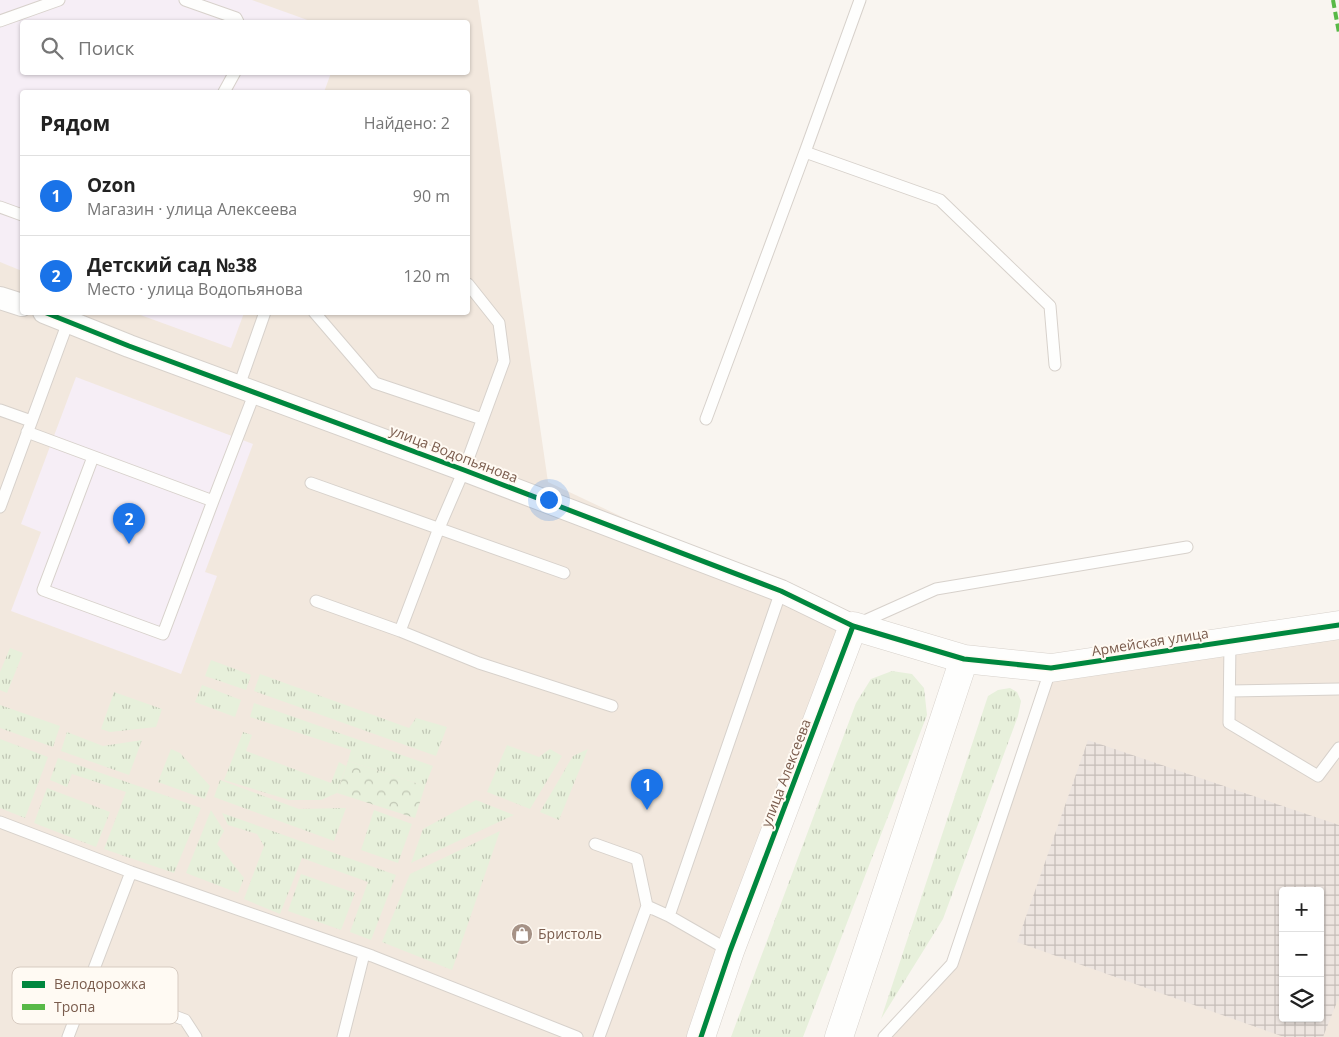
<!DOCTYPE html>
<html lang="ru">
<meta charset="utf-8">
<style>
body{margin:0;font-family:"Open Sans",sans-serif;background:#f2f2f2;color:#222}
.controls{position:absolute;right:15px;bottom:15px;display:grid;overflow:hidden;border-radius:5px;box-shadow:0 1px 4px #0004}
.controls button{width:45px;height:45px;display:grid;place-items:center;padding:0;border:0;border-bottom:1px solid #e0e0e0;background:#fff;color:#222;font:25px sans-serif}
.you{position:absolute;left:548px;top:499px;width:18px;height:18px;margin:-12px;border:4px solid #fff;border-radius:50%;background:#1a73e8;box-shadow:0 0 0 8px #1a73e833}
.badge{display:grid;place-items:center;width:32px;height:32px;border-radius:50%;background:#1a73e8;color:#fff;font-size:16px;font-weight:700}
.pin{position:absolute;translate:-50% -41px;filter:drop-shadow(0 1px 2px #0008)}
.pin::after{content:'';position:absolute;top:26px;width:18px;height:15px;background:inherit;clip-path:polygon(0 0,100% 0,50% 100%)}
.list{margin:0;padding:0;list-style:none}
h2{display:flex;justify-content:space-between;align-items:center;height:65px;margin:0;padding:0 20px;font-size:21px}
h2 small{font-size:16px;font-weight:400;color:#767676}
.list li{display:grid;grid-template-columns:32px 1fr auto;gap:15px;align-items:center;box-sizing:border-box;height:80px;padding:0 20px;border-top:1px solid #e0e0e0}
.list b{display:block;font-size:19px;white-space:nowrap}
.list p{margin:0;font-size:16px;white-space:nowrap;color:#767676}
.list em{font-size:16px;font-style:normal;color:#767676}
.icon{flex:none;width:28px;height:28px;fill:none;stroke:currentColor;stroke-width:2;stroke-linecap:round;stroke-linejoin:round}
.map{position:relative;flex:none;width:1339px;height:1037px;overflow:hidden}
.search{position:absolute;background:#fff;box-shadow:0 1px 4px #0004;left:20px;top:20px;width:450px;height:55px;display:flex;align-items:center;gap:12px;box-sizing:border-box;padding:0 18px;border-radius:5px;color:#767676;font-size:19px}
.panel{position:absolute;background:#fff;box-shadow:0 1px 4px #0004;left:20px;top:90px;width:450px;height:225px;border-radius:5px}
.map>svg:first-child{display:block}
</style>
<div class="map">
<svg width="1339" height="1037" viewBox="0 0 1339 1037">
<defs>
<pattern id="industrial-grid" width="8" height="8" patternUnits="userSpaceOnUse" patternTransform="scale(1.25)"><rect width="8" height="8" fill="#ede5e0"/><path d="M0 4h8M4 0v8" fill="none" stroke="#c5bdb8"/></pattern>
<pattern id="grass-tufts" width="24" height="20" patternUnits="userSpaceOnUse" patternTransform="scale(1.25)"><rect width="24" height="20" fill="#e7f0db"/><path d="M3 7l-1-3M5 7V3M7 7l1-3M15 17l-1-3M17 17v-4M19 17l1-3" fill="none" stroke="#c0c6b4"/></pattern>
<pattern id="forest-crowns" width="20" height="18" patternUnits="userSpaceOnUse" patternTransform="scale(1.25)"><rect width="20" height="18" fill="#e7f0db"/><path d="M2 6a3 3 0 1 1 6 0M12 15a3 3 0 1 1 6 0" fill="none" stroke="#c0c6b4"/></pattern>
</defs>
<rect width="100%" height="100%" fill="#f9f5f0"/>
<path fill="#f2e8de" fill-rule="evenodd" d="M 0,0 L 478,0 L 548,482 L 853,626 L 701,1037 L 0,1037 ZM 22,22 L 468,22 L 468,72 L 22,72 ZM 22,92 L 468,92 L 468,312 L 22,312 Z
M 1339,625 L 1339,1037 L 884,1037 L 952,964 L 1051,668 ZM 1283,891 L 1320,891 L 1320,1018 L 1283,1018 Z"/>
<path fill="url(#industrial-grid)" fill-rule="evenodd" d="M 1088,740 L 1339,825 L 1339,997 L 1323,1037 L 1284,1037 L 1017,942 ZM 1283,891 L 1320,891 L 1320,1018 L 1283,1018 Z"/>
<path fill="#f6eef6" d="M 0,0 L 252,0 L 313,22 L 22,22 L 22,72 L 331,73 L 324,92 L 22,92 L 22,271 L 0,262 Z
M 135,313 L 244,313 L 231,348 Z
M 76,377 L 253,444 L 205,572 L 217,576 L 181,674 L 11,611 L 41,532 L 21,524 Z"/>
<path fill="url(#grass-tufts)" d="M 10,648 L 23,653 L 7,693 L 0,690 L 0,672 Z
M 211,660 L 251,675 L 246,690 L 205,676 Z
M 892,671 L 912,674 L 924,688 L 927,715 L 803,1037 L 731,1037 L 856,703 L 871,679 Z
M 260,674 L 409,728 L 416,718 L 447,727 L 436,756 L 254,691 Z
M 202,685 L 241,700 L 235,717 L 195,702 Z
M 1010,688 L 1017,692 L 1021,701 L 1018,716 L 943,919 L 881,1019 L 988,696 L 998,690 Z
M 114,692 L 162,709 L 156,727 L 110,732 L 101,729 Z
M 254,703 L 433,766 L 425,786 L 348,761 L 351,750 L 250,717 Z
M 0,705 L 60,726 L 53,747 L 0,728 Z
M 67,732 L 103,746 L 142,740 L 129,775 L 61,751 Z
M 243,732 L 252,735 L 246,751 L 331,783 L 339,762 L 346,766 L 337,793 L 321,800 L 289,800 L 224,780 Z
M 0,739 L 48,757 L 25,818 L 0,808 Z
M 507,745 L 539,757 L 550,749 L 562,756 L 530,809 L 487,792 Z
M 171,749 L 180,753 L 210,786 L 205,799 L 158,782 Z
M 588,749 L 559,820 L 540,812 L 573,756 Z
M 58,758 L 201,808 L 174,873 L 104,849 L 126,792 L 72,774 L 67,787 L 50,780 Z
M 220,780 L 299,809 L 346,808 L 334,841 L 214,797 Z
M 47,788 L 110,812 L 96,847 L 34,823 Z
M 476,800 L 514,815 L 411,863 L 423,829 Z
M 211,810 L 224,831 L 217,844 L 244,878 L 238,893 L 186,873 Z
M 374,810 L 412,824 L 398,863 L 361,850 Z
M 222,813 L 396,875 L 371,940 L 350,932 L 368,882 L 302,858 L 280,914 L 244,899 L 264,846 L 257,834 L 228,825 Z
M 500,831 L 452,970 L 382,942 L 410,874 Z
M 301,874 L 355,893 L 341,930 L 288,911 Z"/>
<path fill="url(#forest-crowns)" d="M 348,761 L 425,786 L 415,818 L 337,793 Z"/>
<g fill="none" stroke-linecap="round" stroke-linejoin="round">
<g stroke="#d7d1cb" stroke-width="13">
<path id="service" d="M 185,0 L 236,18 L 238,22
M 860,0 L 805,152 L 940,200 L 1050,306 L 1055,365
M 0,21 L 59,0
M 224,92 L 235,72
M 0,207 L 22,215
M 314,312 L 375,383 L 482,419
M 239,386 L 265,312
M 0,410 L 31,421
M 706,419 L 805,152
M 27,432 L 213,501 L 163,634 L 43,590 L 93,457
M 311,483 L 564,573
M 213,501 L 255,392
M 0,507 L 68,322
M 316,601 L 400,631 L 479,663 L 612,706
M 860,623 L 936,589 L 1187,547
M 400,631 L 439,528 L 464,470 L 504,361 L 499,323 L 468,284
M 1230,641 L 1229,723 L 1318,776 L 1339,748
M 1230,691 L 1339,689
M 0,822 L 131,872 L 372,956 L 577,1037
M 595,844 L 637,859 L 647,906 L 653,909
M 669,916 L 781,591
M 88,984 L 185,1020 L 196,1037
M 68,1037 L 131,872
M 343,1037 L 364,954
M 599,1037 L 647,906 L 669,916 L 730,951
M 884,1037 L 952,964 L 1051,668"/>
</g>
<g stroke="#d7d1cb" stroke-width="24">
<path id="minor" d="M 0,298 L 22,305
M 44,312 L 129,346 L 464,470 L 781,591 L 853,626"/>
</g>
<g stroke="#d7d1cb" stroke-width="29">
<path id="tertiary" d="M 701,1037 L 730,951 L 853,626 L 964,659 L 1051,668 L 1339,625
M 839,1037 L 964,659"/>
</g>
<use href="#service" stroke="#fefefd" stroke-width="11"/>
<use href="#minor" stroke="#fefefd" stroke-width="22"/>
<use href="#tertiary" stroke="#fefefd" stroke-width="28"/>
<path stroke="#58b947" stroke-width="4" stroke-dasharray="8 4" stroke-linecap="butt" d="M 1333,0 L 1339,33"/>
<g stroke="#fffaf3" stroke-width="8">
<path id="cycleway" d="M 44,312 L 129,346 L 464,470 L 781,591 L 853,626 L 964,659 L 1051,668 L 1339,625
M 701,1037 L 730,951 L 853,626"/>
</g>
<use href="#cycleway" stroke="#00873e" stroke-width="5"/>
</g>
<defs>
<g id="shop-disc" transform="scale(1.125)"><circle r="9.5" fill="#a69286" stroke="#fffaf3"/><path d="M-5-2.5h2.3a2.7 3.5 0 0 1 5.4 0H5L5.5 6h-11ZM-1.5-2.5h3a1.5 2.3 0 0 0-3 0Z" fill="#fff"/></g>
</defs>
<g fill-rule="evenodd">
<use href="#shop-disc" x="522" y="934"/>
</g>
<g text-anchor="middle" stroke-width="4" stroke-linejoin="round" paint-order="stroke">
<g font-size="14" fill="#7a5c4d" stroke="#fffaf3">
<text transform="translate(454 454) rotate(21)" y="5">улица Водопьянова</text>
<text transform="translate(1150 642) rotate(-9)" y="5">Армейская улица</text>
<text transform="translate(786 773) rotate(-69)" y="5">улица Алексеева</text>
</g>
<g font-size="14" fill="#7a5c4d" stroke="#fffaf3" text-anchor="start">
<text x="538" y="939">Бристоль</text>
</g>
</g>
<rect x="12" y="967" width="166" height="57" rx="8" fill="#fffaf3" stroke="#d7cbc1" stroke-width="1"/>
<rect x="22" y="981" width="23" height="7" fill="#00873e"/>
<rect x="22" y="1004" width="23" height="6" fill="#58b947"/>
<g font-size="14" fill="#7a5c4d">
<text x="54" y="989">Велодорожка</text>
<text x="54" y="1012">Тропа</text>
</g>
</svg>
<div class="controls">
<button>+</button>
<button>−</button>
<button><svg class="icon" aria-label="layers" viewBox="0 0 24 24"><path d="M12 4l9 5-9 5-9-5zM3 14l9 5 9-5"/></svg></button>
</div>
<div class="you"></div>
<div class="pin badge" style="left:647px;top:810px">1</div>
<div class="pin badge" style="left:129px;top:544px">2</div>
<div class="search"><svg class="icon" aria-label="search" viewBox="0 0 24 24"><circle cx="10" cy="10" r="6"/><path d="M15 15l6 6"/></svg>Поиск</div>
<section class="panel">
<h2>Рядом<small>Найдено: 2</small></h2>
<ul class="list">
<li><span class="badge">1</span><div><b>Ozon</b><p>Магазин · улица Алексеева</p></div><em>90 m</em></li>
<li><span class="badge">2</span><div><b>Детский сад №38</b><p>Место · улица Водопьянова</p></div><em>120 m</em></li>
</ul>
</section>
</div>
